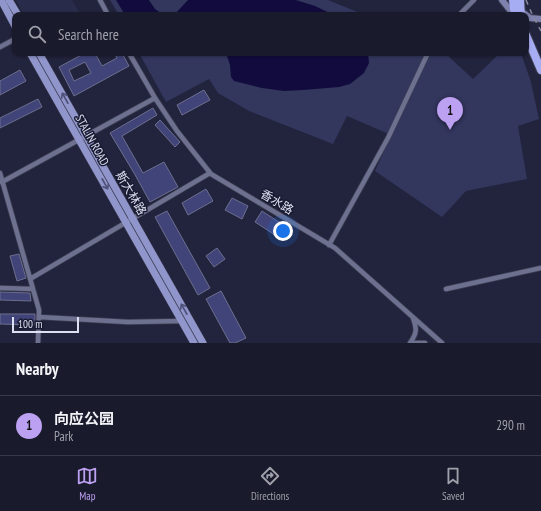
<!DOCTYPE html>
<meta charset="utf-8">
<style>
body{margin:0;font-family:"PT Sans Narrow","Noto Sans SC",sans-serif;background:#232335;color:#f1f3f6}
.scale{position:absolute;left:12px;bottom:10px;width:67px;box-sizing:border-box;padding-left:4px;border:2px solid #dde0f1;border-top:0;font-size:11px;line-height:14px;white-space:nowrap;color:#dde0f1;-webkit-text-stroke:3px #181a32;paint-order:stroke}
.you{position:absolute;left:283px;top:231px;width:14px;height:14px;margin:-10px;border:3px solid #fff;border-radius:50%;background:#1a73e8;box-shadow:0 0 0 6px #1a73e833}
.badge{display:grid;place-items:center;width:26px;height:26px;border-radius:50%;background:#bca0f2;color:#111;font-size:13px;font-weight:700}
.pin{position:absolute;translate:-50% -33px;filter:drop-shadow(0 1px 2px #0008)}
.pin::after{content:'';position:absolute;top:21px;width:14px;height:12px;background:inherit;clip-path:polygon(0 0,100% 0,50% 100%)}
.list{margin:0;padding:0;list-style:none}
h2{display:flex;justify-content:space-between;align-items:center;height:52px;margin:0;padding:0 16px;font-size:17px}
h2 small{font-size:13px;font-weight:400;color:#9fa1aa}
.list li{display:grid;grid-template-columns:26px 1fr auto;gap:12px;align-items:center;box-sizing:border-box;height:60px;padding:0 16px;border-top:1px solid #383849}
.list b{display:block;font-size:15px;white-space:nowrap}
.list p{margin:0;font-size:13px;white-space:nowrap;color:#9fa1aa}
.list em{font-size:13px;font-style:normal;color:#9fa1aa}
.icon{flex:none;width:22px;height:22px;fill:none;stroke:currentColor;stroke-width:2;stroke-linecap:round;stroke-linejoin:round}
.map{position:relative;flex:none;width:541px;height:343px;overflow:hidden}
.search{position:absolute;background:#1a1a2d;box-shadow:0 1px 3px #0004;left:12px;right:12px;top:12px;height:44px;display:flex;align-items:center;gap:10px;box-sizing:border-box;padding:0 14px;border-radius:8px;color:#9fa1aa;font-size:15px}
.sheet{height:112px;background:#1a1a2d}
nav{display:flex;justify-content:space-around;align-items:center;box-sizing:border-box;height:56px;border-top:1px solid #383849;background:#1a1a2d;font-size:11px;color:#9fa1aa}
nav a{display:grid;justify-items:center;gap:2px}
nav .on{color:#bca0f2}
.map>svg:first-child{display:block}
</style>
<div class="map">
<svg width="541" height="343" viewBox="0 0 541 343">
<rect width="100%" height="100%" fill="#22233c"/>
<path fill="#292b4a" d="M 16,0 L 72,0 L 81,15 L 24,15 Z"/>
<path fill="#33365d" d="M 110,0 L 328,0 L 365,15 L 119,15 Z
M 139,53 L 445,53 L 473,79 L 500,53 L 521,53 L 531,82 L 539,119 L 518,126 L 527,179 L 466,191 L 442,217 L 375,171 L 391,135 L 347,116 L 333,144 L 249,111 L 218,93 L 209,79 L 166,102 Z"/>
<path fill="#110c3d" d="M 116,0 L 149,0 L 155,9 L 164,15 L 125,15 Z
M 188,0 L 296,0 L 315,6 L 334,15 L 173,15 L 175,14 Z
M 226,53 L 368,53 L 369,63 L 364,73 L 350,84 L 339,87 L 303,90 L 284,91 L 262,88 L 234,81 L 231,77 L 230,65 Z"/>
<path fill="#414479" stroke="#6c6f8d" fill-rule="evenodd" d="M 85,53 L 100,53 L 96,55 L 102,66 L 117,58 L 114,53 L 122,53 L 129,66 L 74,96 L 59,67 ZM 85,62 L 91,73 L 74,81 L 69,70 Z
M 20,70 L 26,81 L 0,95 L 0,81 Z
M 204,90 L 210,100 L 182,115 L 177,105 Z
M 38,99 L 42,107 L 0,128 L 0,118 Z
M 153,108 L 157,115 L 122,136 L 143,173 L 164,162 L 178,187 L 150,202 L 134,173 L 110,133 Z
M 160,120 L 180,142 L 175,147 L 155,125 Z
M 206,189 L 213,201 L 188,215 L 182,203 Z
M 232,198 L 248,206 L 242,219 L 225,210 Z
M 167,211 L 210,288 L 198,295 L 155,217 Z
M 262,211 L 285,226 L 278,237 L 255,222 Z
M 217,248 L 225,259 L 214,267 L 206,256 Z
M 19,254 L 26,278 L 17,281 L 10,256 Z
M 221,291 L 246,338 L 235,343 L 230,343 L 206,299 Z
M 0,292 L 30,293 L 31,301 L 0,300 Z
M 0,314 L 35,314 L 35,325 L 0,324 Z"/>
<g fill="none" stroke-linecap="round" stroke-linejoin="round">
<g stroke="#3e3f54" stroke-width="6">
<path id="street" d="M 100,0 L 108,15
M 459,15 L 474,0
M 0,47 L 15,39
M 129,53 L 155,98 L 177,131 L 211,174 L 335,248 L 442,343
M 0,173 L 39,310 L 38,343
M 0,182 L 2,182 L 155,98
M 329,245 L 388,138 L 428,53
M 30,279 L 210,173
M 0,288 L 33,289
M 446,289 L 541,268
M 39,317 L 128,322 L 182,321
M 410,343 C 417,333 417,329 413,318
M 414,343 L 425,343"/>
</g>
<g stroke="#3e3f54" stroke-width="8">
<path id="secondary" d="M 502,0 L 514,15
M 517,10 L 525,14 L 530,18 L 541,19"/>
</g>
<g stroke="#3e3f54" stroke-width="8">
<path id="primary" d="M 1,0 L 15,26
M 9,0 L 18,15
M 30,53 L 194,343
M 39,53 L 203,343"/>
</g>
<g stroke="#3e3f54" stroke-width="10">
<path id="highway" d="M 513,0 L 514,9 L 517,15
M 520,0 L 521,15
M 526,35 L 541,70"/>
</g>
<use href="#street" stroke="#6d708e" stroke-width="4.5"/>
<use href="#secondary" stroke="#7e82ac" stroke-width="6"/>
<use href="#primary" stroke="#9095cb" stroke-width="7"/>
<use href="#highway" stroke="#a7adf3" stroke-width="8"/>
<path stroke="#87899e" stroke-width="1.5" stroke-dasharray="5 5" stroke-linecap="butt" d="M 526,0 L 532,14 L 541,31"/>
</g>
<defs><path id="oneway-shaft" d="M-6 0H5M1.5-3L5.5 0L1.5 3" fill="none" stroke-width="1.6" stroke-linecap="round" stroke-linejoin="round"/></defs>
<g stroke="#4e5177">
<use href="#oneway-shaft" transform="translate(65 98) rotate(-119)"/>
<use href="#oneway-shaft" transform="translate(105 184) rotate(61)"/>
<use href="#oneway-shaft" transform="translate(184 309) rotate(-119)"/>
</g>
<g text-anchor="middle" stroke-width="3" stroke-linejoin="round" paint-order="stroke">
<g font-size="12" fill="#dde0f1" stroke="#181a32">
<text transform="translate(92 140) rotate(61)" y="4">STALIN ROAD</text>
<text transform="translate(131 193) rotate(60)" y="4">斯大林路</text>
<text transform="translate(277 202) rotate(31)" y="4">香水路</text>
</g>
</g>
</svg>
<div class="scale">100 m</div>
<div class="you"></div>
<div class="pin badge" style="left:450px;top:130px">1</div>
<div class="search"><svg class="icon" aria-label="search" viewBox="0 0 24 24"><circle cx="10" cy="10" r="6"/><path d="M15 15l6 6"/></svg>Search here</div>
</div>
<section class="sheet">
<h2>Nearby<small></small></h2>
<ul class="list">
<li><span class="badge">1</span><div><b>向应公园</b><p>Park</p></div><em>290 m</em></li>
</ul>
</section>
<nav>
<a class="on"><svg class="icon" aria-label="map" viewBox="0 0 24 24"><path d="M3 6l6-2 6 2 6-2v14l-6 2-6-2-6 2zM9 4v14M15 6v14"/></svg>Map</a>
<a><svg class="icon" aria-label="directions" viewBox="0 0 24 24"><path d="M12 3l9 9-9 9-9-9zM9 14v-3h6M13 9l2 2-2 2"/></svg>Directions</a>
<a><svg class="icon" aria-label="saved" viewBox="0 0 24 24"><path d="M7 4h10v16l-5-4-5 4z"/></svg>Saved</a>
</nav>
